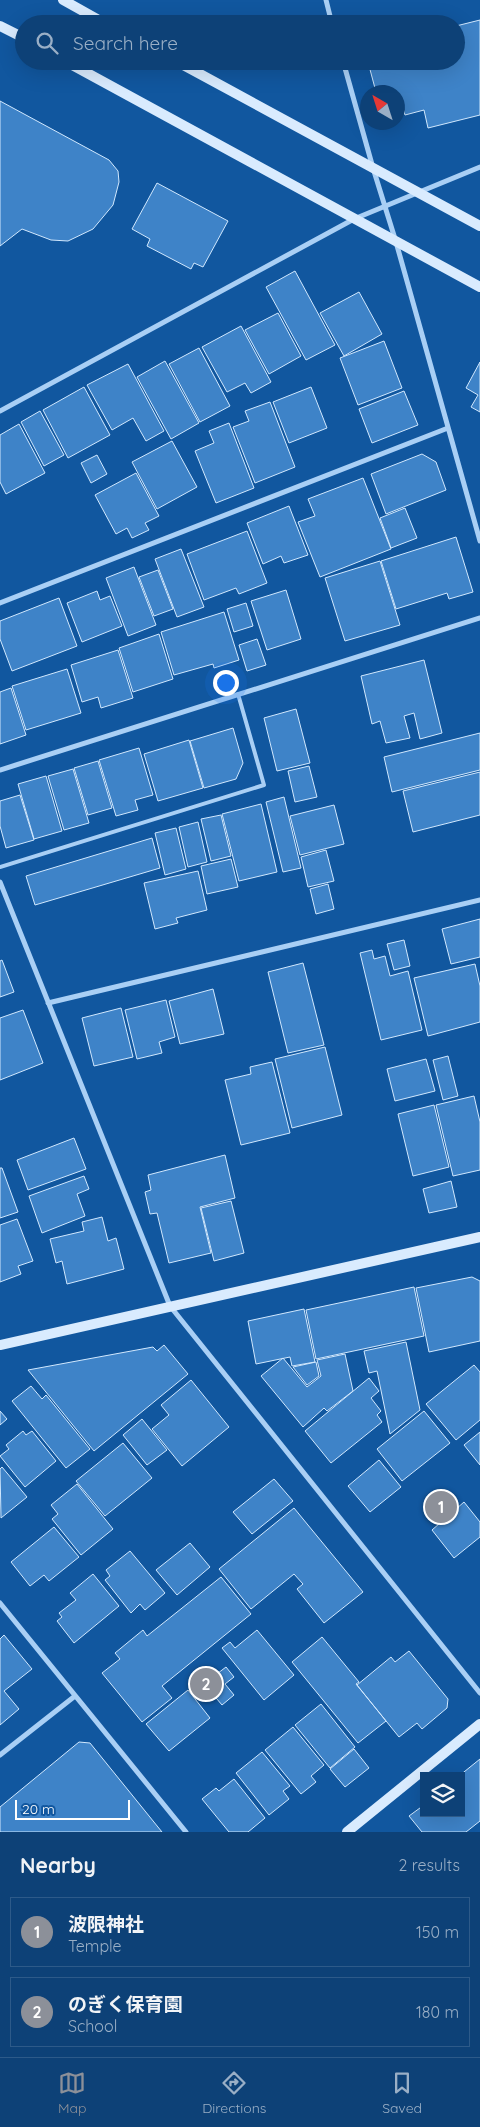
<!DOCTYPE html>
<meta charset="utf-8">
<style>
body{margin:0;font-family:Quicksand,"Noto Sans JP",sans-serif;background:#1b4c7f;color:#f1f3f6}
.controls{position:absolute;right:15px;bottom:15px;display:grid;overflow:hidden;border-radius:0px;box-shadow:0 5px 20px #0002}
.controls button{width:45px;height:45px;display:grid;place-items:center;padding:0;border:0;border-bottom:1px solid #2d5a89;background:#0d4177;color:#f1f3f6;font:25px sans-serif}
.compass{position:absolute;left:360px;top:85px;width:45px;height:45px;border-radius:50%;background:#0d4177;box-shadow:0 5px 20px #0002;rotate:321deg}
.scale{position:absolute;left:15px;bottom:12px;width:115px;box-sizing:border-box;padding-left:5px;border:2px solid #fff;border-top:0;font-size:14px;line-height:18px;white-space:nowrap;color:#fff;-webkit-text-stroke:4px #11579f;paint-order:stroke}
.you{position:absolute;left:225px;top:682px;width:18px;height:18px;margin:-12px;border:4px solid #fff;border-radius:50%;background:#1a73e8;box-shadow:0 0 0 8px #1a73e833}
.badge{display:grid;place-items:center;width:32px;height:32px;border-radius:50%;background:#8c9099;color:#fff;font-size:16px;font-weight:700}
.pin{position:absolute;translate:-50% -50%;border:2px solid #fff;box-shadow:0 1px 5px #0006}
.list{margin:0;padding:0;list-style:none}
h2{display:flex;justify-content:space-between;align-items:center;height:65px;margin:0;padding:0 20px;font-size:21px}
h2 small{font-size:16px;font-weight:400;color:#9aafc6}
.list li{display:grid;grid-template-columns:32px 1fr auto;gap:15px;align-items:center;box-sizing:border-box;height:70px;margin:0 10px 10px;padding:0 10px;border:1px solid #2d5a89;border-radius:0px}
.list b{display:block;font-size:19px;white-space:nowrap}
.list p{margin:0;font-size:16px;white-space:nowrap;color:#9aafc6}
.list em{font-size:16px;font-style:normal;color:#9aafc6}
.icon{flex:none;width:28px;height:28px;fill:none;stroke:currentColor;stroke-width:2;stroke-linecap:round;stroke-linejoin:round}
.map{position:relative;flex:none;width:480px;height:1832px;overflow:hidden}
.search{position:absolute;background:#0d4177;box-shadow:0 5px 20px #0002;left:15px;right:15px;top:15px;height:55px;display:flex;align-items:center;gap:12px;box-sizing:border-box;padding:0 18px;border-radius:28px;color:#9aafc6;font-size:19px}
.sheet{height:225px;background:#0d4177}
nav{display:flex;justify-content:space-around;align-items:center;box-sizing:border-box;height:70px;border-top:1px solid #2d5a89;background:#0d4177;font-size:14px;color:#9aafc6}
nav a{display:grid;justify-items:center;gap:2px}
nav .on{color:#8c9099}
.map>svg:first-child{display:block}
</style>
<div class="map">
<svg width="480" height="1832" viewBox="0 0 480 1832">
<rect width="100%" height="100%" fill="#11579f"/>
<path fill="#3e83c8" stroke="#d1e8fe" d="M 480,20 L 480,115 L 428,128 L 424,110 L 405,115 L 400,98 L 398,98 L 398,92 L 376,92 L 368,62 L 456,61 L 456,26 Z
M 0,101 L 109,160 L 118,171 L 119,182 L 113,205 L 93,229 L 68,241 L 51,240 L 22,229 L 0,246 Z
M 157,183 L 228,221 L 203,267 L 194,263 L 191,269 L 147,246 L 150,239 L 132,229 Z
M 295,271 L 335,345 L 306,360 L 266,287 Z
M 359,292 L 382,334 L 344,356 L 320,313 Z
M 278,313 L 301,356 L 269,374 L 245,330 Z
M 241,326 L 271,382 L 251,393 L 245,383 L 227,392 L 202,347 Z
M 384,341 L 402,388 L 358,405 L 340,358 Z
M 199,348 L 230,406 L 200,422 L 169,364 Z
M 165,361 L 199,423 L 171,439 L 137,377 Z
M 480,362 L 480,412 L 471,407 L 478,395 L 466,388 Z
M 128,364 L 164,431 L 146,441 L 133,418 L 112,430 L 87,385 Z
M 84,387 L 110,435 L 68,458 L 43,410 Z
M 311,387 L 327,428 L 289,443 L 273,402 Z
M 404,391 L 418,425 L 372,443 L 359,409 Z
M 270,402 L 295,467 L 255,483 L 233,427 L 249,421 L 245,411 Z
M 40,411 L 64,455 L 44,466 L 21,422 Z
M 229,423 L 254,488 L 216,503 L 195,451 L 214,443 L 209,431 Z
M 19,424 L 45,473 L 6,494 L 0,482 L 0,435 Z
M 172,441 L 197,487 L 157,509 L 132,462 Z
M 422,454 L 436,462 L 446,490 L 386,514 L 371,474 Z
M 97,455 L 107,474 L 91,483 L 81,463 Z
M 136,473 L 159,516 L 145,523 L 149,530 L 132,538 L 127,528 L 116,534 L 95,495 Z
M 363,478 L 391,549 L 320,577 L 298,522 L 315,516 L 308,499 Z
M 289,506 L 308,555 L 284,563 L 281,556 L 263,564 L 247,523 Z
M 405,508 L 417,538 L 391,548 L 380,518 Z
M 247,531 L 267,583 L 239,594 L 236,588 L 204,600 L 187,554 Z
M 456,537 L 473,592 L 449,599 L 447,593 L 396,609 L 381,561 Z
M 181,549 L 204,607 L 177,617 L 155,559 Z
M 380,561 L 400,625 L 345,641 L 325,578 Z
M 134,567 L 156,625 L 128,636 L 106,578 Z
M 158,570 L 173,609 L 154,616 L 139,577 Z
M 286,590 L 301,639 L 267,650 L 251,601 Z
M 97,591 L 100,600 L 110,596 L 122,626 L 82,642 L 67,603 Z
M 59,598 L 77,646 L 12,671 L 0,639 L 0,621 Z
M 246,603 L 253,626 L 234,632 L 227,609 Z
M 224,612 L 239,660 L 214,668 L 213,664 L 174,675 L 161,632 Z
M 159,634 L 173,679 L 133,692 L 119,648 Z
M 257,639 L 266,665 L 247,671 L 239,645 Z
M 118,650 L 133,698 L 101,708 L 98,697 L 82,702 L 71,665 Z
M 424,660 L 442,733 L 420,739 L 414,713 L 404,716 L 410,738 L 386,743 L 380,721 L 372,724 L 361,676 Z
M 67,669 L 81,713 L 26,730 L 12,686 Z
M 11,688 L 26,735 L 0,744 L 0,692 Z
M 296,709 L 310,763 L 277,771 L 264,718 Z
M 233,728 L 243,763 L 236,779 L 204,788 L 190,741 Z
M 480,733 L 480,770 L 392,792 L 384,757 Z
M 189,740 L 203,788 L 158,801 L 144,754 Z
M 139,748 L 153,795 L 135,800 L 138,810 L 116,816 L 99,760 Z
M 98,761 L 112,808 L 88,815 L 74,768 Z
M 309,766 L 317,797 L 295,802 L 288,771 Z
M 73,769 L 89,823 L 64,830 L 48,776 Z
M 480,772 L 480,815 L 413,832 L 403,791 Z
M 46,776 L 62,831 L 34,839 L 18,784 Z
M 20,795 L 34,840 L 6,848 L 0,826 L 0,801 Z
M 284,797 L 301,868 L 283,872 L 266,802 Z
M 261,804 L 277,872 L 239,881 L 222,814 Z
M 334,805 L 344,844 L 300,855 L 290,816 Z
M 221,815 L 231,856 L 211,861 L 201,819 Z
M 198,822 L 207,862 L 188,867 L 179,827 Z
M 176,828 L 186,869 L 165,875 L 155,833 Z
M 152,838 L 160,868 L 35,905 L 26,876 Z
M 326,850 L 334,881 L 308,887 L 301,857 Z
M 231,859 L 238,887 L 207,894 L 201,866 Z
M 198,871 L 207,910 L 176,918 L 178,923 L 155,929 L 144,883 Z
M 328,884 L 334,909 L 316,914 L 310,889 Z
M 480,919 L 480,957 L 451,964 L 442,929 Z
M 404,940 L 410,966 L 394,970 L 387,944 Z
M 372,950 L 374,959 L 385,956 L 390,976 L 408,971 L 422,1030 L 381,1040 L 360,953 Z
M 2,960 L 14,992 L 0,997 L 0,961 Z
M 303,963 L 324,1045 L 288,1053 L 268,972 Z
M 475,964 L 480,986 L 480,1022 L 428,1036 L 414,978 Z
M 213,989 L 224,1034 L 180,1044 L 169,1001 Z
M 166,1000 L 175,1037 L 159,1042 L 162,1053 L 137,1059 L 125,1010 Z
M 121,1008 L 133,1057 L 94,1066 L 82,1018 Z
M 23,1010 L 43,1063 L 0,1080 L 0,1018 Z
M 325,1047 L 342,1115 L 292,1128 L 275,1059 Z
M 448,1056 L 458,1096 L 443,1100 L 433,1060 Z
M 426,1059 L 435,1091 L 395,1101 L 387,1069 Z
M 272,1062 L 290,1133 L 241,1145 L 225,1080 L 251,1074 L 250,1067 Z
M 474,1096 L 480,1122 L 480,1170 L 453,1176 L 436,1105 Z
M 434,1105 L 449,1167 L 413,1176 L 398,1114 Z
M 74,1138 L 86,1169 L 28,1190 L 17,1160 Z
M 225,1155 L 235,1198 L 200,1207 L 211,1253 L 169,1263 L 157,1213 L 150,1214 L 145,1192 L 151,1190 L 148,1175 Z
M 0,1168 L 2,1168 L 18,1212 L 0,1218 Z
M 84,1176 L 89,1189 L 77,1194 L 85,1216 L 42,1233 L 29,1196 Z
M 451,1181 L 457,1207 L 429,1213 L 423,1189 Z
M 231,1201 L 244,1253 L 214,1261 L 201,1208 Z
M 102,1217 L 108,1241 L 116,1238 L 124,1269 L 67,1284 L 62,1261 L 56,1263 L 50,1239 L 84,1231 L 82,1222 Z
M 17,1219 L 33,1261 L 18,1266 L 21,1274 L 0,1282 L 0,1225 Z
M 472,1277 L 480,1281 L 480,1341 L 429,1352 L 416,1288 Z
M 414,1287 L 424,1336 L 316,1359 L 306,1310 Z
M 304,1309 L 315,1362 L 292,1366 L 290,1357 L 256,1364 L 248,1321 Z
M 406,1342 L 420,1410 L 390,1434 L 377,1371 L 369,1373 L 364,1351 Z
M 164,1345 L 188,1374 L 94,1451 L 28,1370 L 153,1347 L 157,1351 Z
M 345,1354 L 353,1391 L 327,1411 L 324,1408 L 303,1427 L 261,1376 L 283,1358 L 307,1387 L 321,1376 L 317,1360 Z
M 316,1362 L 319,1376 L 307,1385 L 293,1367 Z
M 474,1365 L 480,1372 L 480,1420 L 456,1440 L 426,1404 Z
M 369,1378 L 379,1391 L 371,1398 L 381,1411 L 377,1415 L 382,1422 L 331,1463 L 305,1431 Z
M 191,1380 L 229,1427 L 182,1466 L 152,1429 L 169,1415 L 161,1405 Z
M 31,1386 L 42,1399 L 46,1395 L 90,1449 L 66,1468 L 12,1401 Z
M 0,1411 L 7,1419 L 0,1425 Z
M 424,1411 L 450,1443 L 402,1481 L 377,1449 Z
M 142,1419 L 167,1450 L 147,1465 L 123,1435 Z
M 23,1431 L 26,1435 L 32,1431 L 56,1461 L 25,1487 L 0,1456 L 9,1449 L 6,1445 Z
M 480,1432 L 480,1465 L 464,1445 Z
M 123,1443 L 152,1478 L 105,1516 L 76,1481 Z
M 379,1460 L 401,1487 L 370,1512 L 348,1486 Z
M 2,1467 L 27,1497 L 1,1518 L 0,1469 Z
M 274,1479 L 293,1501 L 252,1534 L 233,1512 Z
M 77,1484 L 113,1529 L 81,1555 L 52,1519 L 58,1514 L 51,1505 Z
M 445,1496 L 453,1506 L 436,1520 L 428,1509 Z
M 464,1502 L 480,1522 L 480,1537 L 454,1558 L 432,1530 Z
M 294,1508 L 363,1592 L 324,1623 L 297,1589 L 303,1584 L 294,1574 L 251,1609 L 219,1569 Z
M 54,1527 L 79,1557 L 49,1581 L 44,1575 L 30,1586 L 11,1562 Z
M 190,1543 L 210,1567 L 177,1595 L 156,1570 Z
M 130,1551 L 165,1593 L 145,1610 L 140,1604 L 131,1613 L 105,1580 L 110,1576 L 106,1570 Z
M 93,1574 L 119,1606 L 74,1643 L 57,1621 L 62,1617 L 59,1613 L 76,1600 L 70,1593 Z
M 221,1577 L 251,1614 L 162,1686 L 172,1698 L 142,1722 L 102,1673 L 120,1659 L 115,1653 L 143,1630 L 147,1636 Z
M 257,1630 L 294,1675 L 264,1700 L 222,1648 L 230,1642 L 235,1648 Z
M 4,1635 L 32,1669 L 4,1691 L 19,1709 L 0,1725 L 0,1639 Z
M 322,1637 L 359,1682 L 356,1684 L 386,1721 L 358,1743 L 292,1662 Z
M 409,1651 L 448,1699 L 447,1708 L 422,1729 L 417,1723 L 399,1737 L 357,1685 L 391,1657 L 395,1662 Z
M 226,1667 L 234,1677 L 225,1684 L 234,1695 L 222,1705 L 211,1692 L 215,1688 L 209,1680 Z
M 188,1690 L 210,1718 L 169,1751 L 146,1724 Z
M 321,1704 L 355,1747 L 330,1768 L 295,1725 Z
M 293,1727 L 324,1765 L 311,1776 L 316,1782 L 301,1794 L 265,1750 Z
M 79,1742 L 90,1743 L 162,1832 L 0,1832 L 0,1807 Z
M 354,1749 L 369,1768 L 345,1787 L 330,1769 Z
M 262,1752 L 290,1786 L 283,1791 L 289,1799 L 269,1815 L 236,1773 Z
M 480,1759 L 480,1821 L 466,1832 L 422,1832 L 409,1816 L 424,1805 L 424,1813 L 461,1813 L 461,1776 L 459,1776 Z
M 234,1779 L 265,1818 L 248,1832 L 229,1832 L 202,1799 L 216,1788 L 219,1791 Z"/>
<g fill="none" stroke-linecap="round" stroke-linejoin="round">
<path stroke="#a9cff5" stroke-width="4" d="M 0,867 L 264,785 L 238,694"/>
<path stroke="#a9cff5" stroke-width="5" d="M 326,0 L 332,24
M 343,61 L 373,168 L 396,242 L 480,541
M 0,411 L 354,219 L 480,167
M 0,603 L 448,428
M 0,770 L 480,618
M 0,882 L 170,1306 L 480,1693
M 48,1003 L 480,900
M 0,1603 L 186,1832
M 0,1755 L 75,1696"/>
<path stroke="#d9ebfe" stroke-width="10" d="M 63,0 L 106,24
M 0,26 L 24,38
M 65,61 L 480,287
M 176,61 L 480,226
M 0,1345 L 480,1237
M 347,1832 L 480,1724"/>
</g>
</svg>
<div class="controls">
<button><svg class="icon" aria-label="layers" viewBox="0 0 24 24"><path d="M12 4l9 5-9 5-9-5zM3 14l9 5 9-5"/></svg></button>
</div>
<svg class="compass" viewBox="-18 -18 36 36"><path d="M0-13l5 13h-10z" fill="#e53935"/><path d="M0 13l5-13h-10z" fill="#9aafc6"/></svg>
<div class="scale">20 m</div>
<div class="you"></div>
<div class="pin badge" style="left:441px;top:1507px">1</div>
<div class="pin badge" style="left:206px;top:1684px">2</div>
<div class="search"><svg class="icon" aria-label="search" viewBox="0 0 24 24"><circle cx="10" cy="10" r="6"/><path d="M15 15l6 6"/></svg>Search here</div>
</div>
<section class="sheet">
<h2>Nearby<small>2 results</small></h2>
<ul class="list">
<li><span class="badge">1</span><div><b>波限神社</b><p>Temple</p></div><em>150 m</em></li>
<li><span class="badge">2</span><div><b>のぎく保育園</b><p>School</p></div><em>180 m</em></li>
</ul>
</section>
<nav>
<a class="on"><svg class="icon" aria-label="map" viewBox="0 0 24 24"><path d="M3 6l6-2 6 2 6-2v14l-6 2-6-2-6 2zM9 4v14M15 6v14"/></svg>Map</a>
<a><svg class="icon" aria-label="directions" viewBox="0 0 24 24"><path d="M12 3l9 9-9 9-9-9zM9 14v-3h6M13 9l2 2-2 2"/></svg>Directions</a>
<a><svg class="icon" aria-label="saved" viewBox="0 0 24 24"><path d="M7 4h10v16l-5-4-5 4z"/></svg>Saved</a>
</nav>
